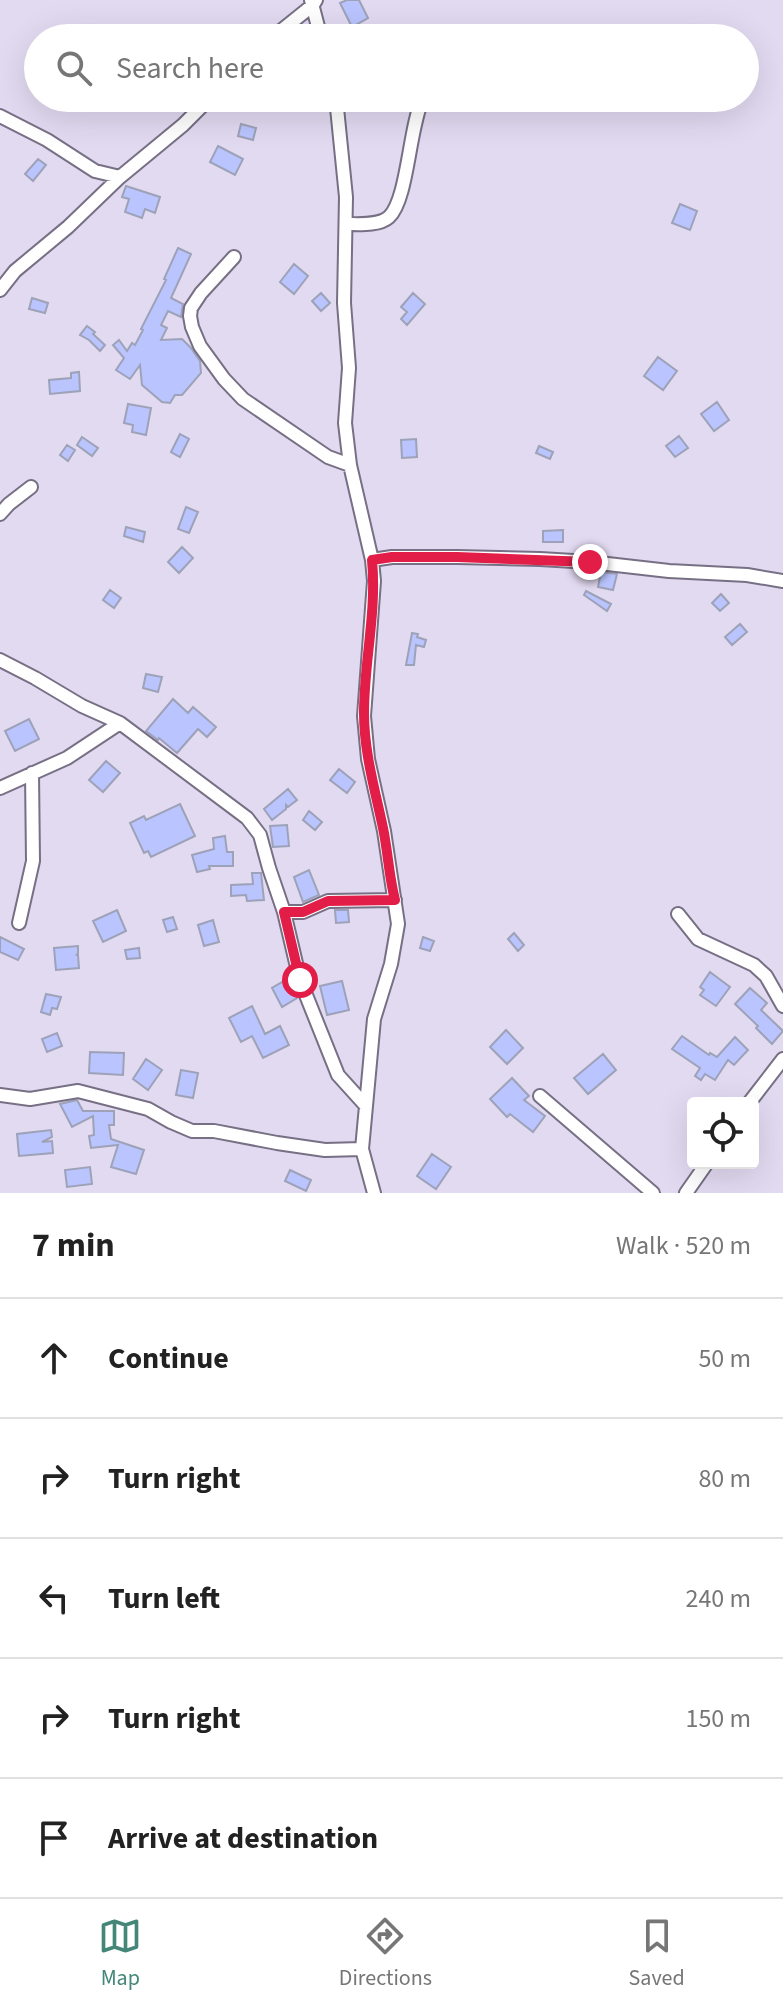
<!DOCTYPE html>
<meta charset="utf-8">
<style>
body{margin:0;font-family:"Source Sans 3",sans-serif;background:#f2f2f2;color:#222}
.controls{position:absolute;right:24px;bottom:24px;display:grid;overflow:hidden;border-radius:8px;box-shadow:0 8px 32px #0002}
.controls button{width:72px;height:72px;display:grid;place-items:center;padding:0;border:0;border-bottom:2px solid #e0e0e0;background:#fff;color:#222;font:40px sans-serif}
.stop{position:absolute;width:24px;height:24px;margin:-18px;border:6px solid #e11d48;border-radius:50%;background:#fff}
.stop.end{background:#e11d48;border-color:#fff;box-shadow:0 2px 8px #0008}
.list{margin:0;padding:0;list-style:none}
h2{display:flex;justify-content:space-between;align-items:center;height:104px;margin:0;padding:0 32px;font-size:34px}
h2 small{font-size:26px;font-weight:400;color:#767676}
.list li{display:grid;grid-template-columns:52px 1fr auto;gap:24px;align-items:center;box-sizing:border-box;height:120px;padding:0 32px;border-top:2px solid #e0e0e0}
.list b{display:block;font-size:30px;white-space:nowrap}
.list em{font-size:26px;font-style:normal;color:#767676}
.icon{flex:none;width:44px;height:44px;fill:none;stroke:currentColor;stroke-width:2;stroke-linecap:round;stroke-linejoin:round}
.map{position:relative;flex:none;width:783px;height:1193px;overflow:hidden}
.search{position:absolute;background:#fff;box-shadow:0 8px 32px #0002;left:24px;right:24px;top:24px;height:88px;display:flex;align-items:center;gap:20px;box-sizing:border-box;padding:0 28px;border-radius:44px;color:#767676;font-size:30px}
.sheet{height:704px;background:#fff}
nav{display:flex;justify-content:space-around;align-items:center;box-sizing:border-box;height:112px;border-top:2px solid #e0e0e0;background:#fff;font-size:22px;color:#767676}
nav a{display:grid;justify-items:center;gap:4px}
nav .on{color:#448778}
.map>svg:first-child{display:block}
</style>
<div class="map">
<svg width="783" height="1193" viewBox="0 0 783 1193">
<rect width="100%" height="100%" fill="#e2daf1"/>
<path fill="#bac4fe" stroke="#9da2b8" stroke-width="2" d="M 347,0 L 359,0 L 368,18 L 352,27 L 340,3 Z
M 241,124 L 256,128 L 253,140 L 238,136 Z
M 218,146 L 243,159 L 235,175 L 210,162 Z
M 38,159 L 46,165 L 33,181 L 25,174 Z
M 126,186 L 160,197 L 155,213 L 145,209 L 142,218 L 125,212 L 129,199 L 122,197 Z
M 680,204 L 697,211 L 690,230 L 672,223 Z
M 178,248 L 191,254 L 171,298 L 183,304 L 181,317 L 168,311 L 161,325 L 167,328 L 161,340 L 182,339 L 191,348 L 200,361 L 201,373 L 182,395 L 175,395 L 170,403 L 162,402 L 142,385 L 140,365 L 130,379 L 116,370 L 124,358 L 113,345 L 119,340 L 127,351 L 132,343 L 135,345 L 143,330 L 141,329 L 166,280 L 164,279 Z
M 294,264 L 308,276 L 294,294 L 280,282 Z
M 321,293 L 330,303 L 321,311 L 312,301 Z
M 413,293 L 425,304 L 407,325 L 401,319 L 407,312 L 401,307 Z
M 32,298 L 48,303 L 45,313 L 29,309 Z
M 87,326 L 95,332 L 93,334 L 105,345 L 100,351 L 89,340 L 80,335 Z
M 658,357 L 677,371 L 663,390 L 644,376 Z
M 79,372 L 80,391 L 50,394 L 49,380 L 71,378 L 71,373 Z
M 717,402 L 729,420 L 714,431 L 701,414 Z
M 128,404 L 151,408 L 146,435 L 132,432 L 133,425 L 124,423 Z
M 180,434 L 189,439 L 180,457 L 171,452 Z
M 679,436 L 688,448 L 675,457 L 666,446 Z
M 82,437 L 98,448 L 92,456 L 77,445 Z
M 416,439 L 417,457 L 402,458 L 401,440 Z
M 67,445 L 75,450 L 68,461 L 60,455 Z
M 539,446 L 553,452 L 550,459 L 536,453 Z
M 186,507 L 198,512 L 189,533 L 178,529 Z
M 126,527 L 145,532 L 143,542 L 124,536 Z
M 563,530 L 563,542 L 543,542 L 543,531 Z
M 182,547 L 193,558 L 179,573 L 168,562 Z
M 601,572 L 617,574 L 613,590 L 598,587 Z
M 110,590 L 121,598 L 114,608 L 103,600 Z
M 586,591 L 611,604 L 607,611 L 584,595 Z
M 721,594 L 729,603 L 720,611 L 712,603 Z
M 740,624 L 747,632 L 732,645 L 725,637 Z
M 412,633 L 418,634 L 417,637 L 426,640 L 424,647 L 416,645 L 414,665 L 406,665 Z
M 146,674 L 162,677 L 158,692 L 143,688 Z
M 173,699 L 188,713 L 193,707 L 216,727 L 207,737 L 198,729 L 177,753 L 159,738 L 158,740 L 146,731 Z
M 29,719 L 39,739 L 15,751 L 5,731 Z
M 106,761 L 120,773 L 103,792 L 89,780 Z
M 339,769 L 355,782 L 347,793 L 330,780 Z
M 288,789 L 297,800 L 288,807 L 286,805 L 286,809 L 272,820 L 264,809 Z
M 180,804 L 195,836 L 151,857 L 148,851 L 144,853 L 130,823 L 144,816 L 146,820 Z
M 309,811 L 322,822 L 315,830 L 303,820 Z
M 287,825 L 289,846 L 273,847 L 270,826 Z
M 225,836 L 227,852 L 233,852 L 233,866 L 209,866 L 210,869 L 197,872 L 192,855 L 214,849 L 213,838 Z
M 309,870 L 319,895 L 303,902 L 294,877 Z
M 252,873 L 261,873 L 264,900 L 247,901 L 246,895 L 231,896 L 231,885 L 253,884 Z
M 117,910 L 126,931 L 103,942 L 93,921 Z
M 335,910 L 348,910 L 349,922 L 336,923 Z
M 173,917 L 177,929 L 167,932 L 163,920 Z
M 213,920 L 219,942 L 204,946 L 198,925 Z
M 514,933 L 524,945 L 518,951 L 508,939 Z
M 0,937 L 24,949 L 18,960 L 0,952 Z
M 423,937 L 434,941 L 430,951 L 420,948 Z
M 78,946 L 78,954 L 76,955 L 78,955 L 79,968 L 56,970 L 54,948 Z
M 139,948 L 140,958 L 127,959 L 125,950 Z
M 710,972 L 730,987 L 716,1006 L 700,995 L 704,990 L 700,987 Z
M 289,978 L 297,998 L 282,1007 L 272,988 Z
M 342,981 L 349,1010 L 327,1015 L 320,986 Z
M 750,988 L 767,1003 L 761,1010 L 783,1031 L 772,1044 L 756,1028 L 758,1026 L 735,1004 Z
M 46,994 L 61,997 L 57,1009 L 52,1008 L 50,1015 L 41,1012 Z
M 252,1006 L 265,1034 L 280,1026 L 289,1045 L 263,1058 L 252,1036 L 241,1042 L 229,1018 Z
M 506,1030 L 523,1048 L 507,1064 L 490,1047 Z
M 57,1033 L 62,1046 L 47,1052 L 42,1039 Z
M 682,1036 L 709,1055 L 710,1053 L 717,1057 L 735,1037 L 748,1050 L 734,1065 L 728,1060 L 715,1080 L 705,1074 L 701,1080 L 695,1076 L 700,1068 L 672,1049 Z
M 90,1052 L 124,1053 L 123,1075 L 89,1073 Z
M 603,1054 L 616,1070 L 588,1094 L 574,1078 Z
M 146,1059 L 162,1070 L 148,1090 L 133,1079 Z
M 181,1070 L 198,1073 L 193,1098 L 176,1095 Z
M 512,1078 L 529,1096 L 524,1100 L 545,1116 L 533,1132 L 510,1114 L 507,1117 L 490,1099 Z
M 77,1100 L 83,1111 L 114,1111 L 114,1125 L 109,1125 L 111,1139 L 144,1150 L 136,1174 L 111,1167 L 118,1145 L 91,1148 L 89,1136 L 94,1135 L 93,1116 L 72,1127 L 60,1104 Z
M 51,1130 L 52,1137 L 42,1142 L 52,1141 L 53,1153 L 19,1156 L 17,1134 Z
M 432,1154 L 451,1167 L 436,1189 L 417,1176 Z
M 90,1167 L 92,1184 L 67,1187 L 65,1170 Z
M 290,1170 L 311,1180 L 306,1191 L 285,1181 Z"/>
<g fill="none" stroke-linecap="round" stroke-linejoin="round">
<g stroke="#776f84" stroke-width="16">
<path id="minor" d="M 311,0 L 321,38
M 272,38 L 313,5 L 316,0
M 336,98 L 346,197 L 344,303 L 349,368 L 345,423 L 350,465 L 372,560 L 374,581 L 364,716 L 368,759 L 384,831 L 398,924 L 391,964 L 374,1019 L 366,1106 L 362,1149 L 374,1193
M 0,116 L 47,140 L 95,171 L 120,177
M 346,224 C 358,224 379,226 389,217 C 408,199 409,127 423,98
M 234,257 L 201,293 L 191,308 L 190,316 L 192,327 L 200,346 L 224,379 L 243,399 L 328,457 L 350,465
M 0,290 L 15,271 L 68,227 L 120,177 L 183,125 L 210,98
M 0,514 L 9,504 L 31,487
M 372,560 L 392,557 L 457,557 L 540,559 L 590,562 L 669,571 L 747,575 L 783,581
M 0,660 L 35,678 L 82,706 L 120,723 L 247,818 L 260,835 L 269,868 L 284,912 L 300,980 L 338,1075 L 366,1106
M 0,788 L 67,758 L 120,723
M 284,912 L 303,912 L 328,901 L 395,900
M 678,914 L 698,939 L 754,965 L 766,976 L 783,1006
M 19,923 L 33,861 L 32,773
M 0,1095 L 30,1099 L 78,1091 L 148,1109 L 171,1122 L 192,1131 L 214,1131 L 277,1143 L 325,1150 L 362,1149
M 540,1096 L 653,1193
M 749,1103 L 783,1059
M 686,1193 L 707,1163"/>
</g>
<use href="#minor" stroke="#fff" stroke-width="12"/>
</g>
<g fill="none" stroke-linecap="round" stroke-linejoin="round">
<path stroke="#e11d48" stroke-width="10" d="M 300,980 L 284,912 L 303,912 L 328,901 L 395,900 C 389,877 388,852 383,828 C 375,790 364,752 364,713 C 364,662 377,611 372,560 L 392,557 L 457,557 L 590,562"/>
</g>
</svg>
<div class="controls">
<button><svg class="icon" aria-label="locate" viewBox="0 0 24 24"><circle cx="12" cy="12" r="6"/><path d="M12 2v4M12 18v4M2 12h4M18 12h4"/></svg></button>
</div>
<div class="stop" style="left:300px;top:980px"></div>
<div class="stop end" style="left:590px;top:562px"></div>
<div class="search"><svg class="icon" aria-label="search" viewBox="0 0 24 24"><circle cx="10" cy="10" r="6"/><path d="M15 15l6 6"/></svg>Search here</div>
</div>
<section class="sheet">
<h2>7 min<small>Walk · 520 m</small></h2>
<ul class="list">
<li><svg class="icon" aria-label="ahead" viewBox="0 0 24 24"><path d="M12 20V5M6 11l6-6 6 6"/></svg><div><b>Continue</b></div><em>50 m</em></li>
<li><svg class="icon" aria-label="right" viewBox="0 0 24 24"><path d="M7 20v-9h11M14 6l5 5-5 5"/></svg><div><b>Turn right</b></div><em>80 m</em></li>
<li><svg class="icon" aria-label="left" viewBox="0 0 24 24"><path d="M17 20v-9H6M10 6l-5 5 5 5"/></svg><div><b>Turn left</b></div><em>240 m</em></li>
<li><svg class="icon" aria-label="right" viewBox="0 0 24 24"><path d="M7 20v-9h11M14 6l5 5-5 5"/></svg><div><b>Turn right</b></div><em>150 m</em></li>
<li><svg class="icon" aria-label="arrive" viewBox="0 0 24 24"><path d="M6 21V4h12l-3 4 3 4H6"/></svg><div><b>Arrive at destination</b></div></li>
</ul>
</section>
<nav>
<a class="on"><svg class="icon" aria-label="map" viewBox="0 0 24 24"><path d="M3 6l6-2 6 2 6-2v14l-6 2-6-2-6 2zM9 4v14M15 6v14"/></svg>Map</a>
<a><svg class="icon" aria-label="directions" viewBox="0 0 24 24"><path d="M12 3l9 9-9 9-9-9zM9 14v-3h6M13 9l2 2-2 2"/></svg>Directions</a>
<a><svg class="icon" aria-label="saved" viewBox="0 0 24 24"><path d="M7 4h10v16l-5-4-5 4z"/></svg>Saved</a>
</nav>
